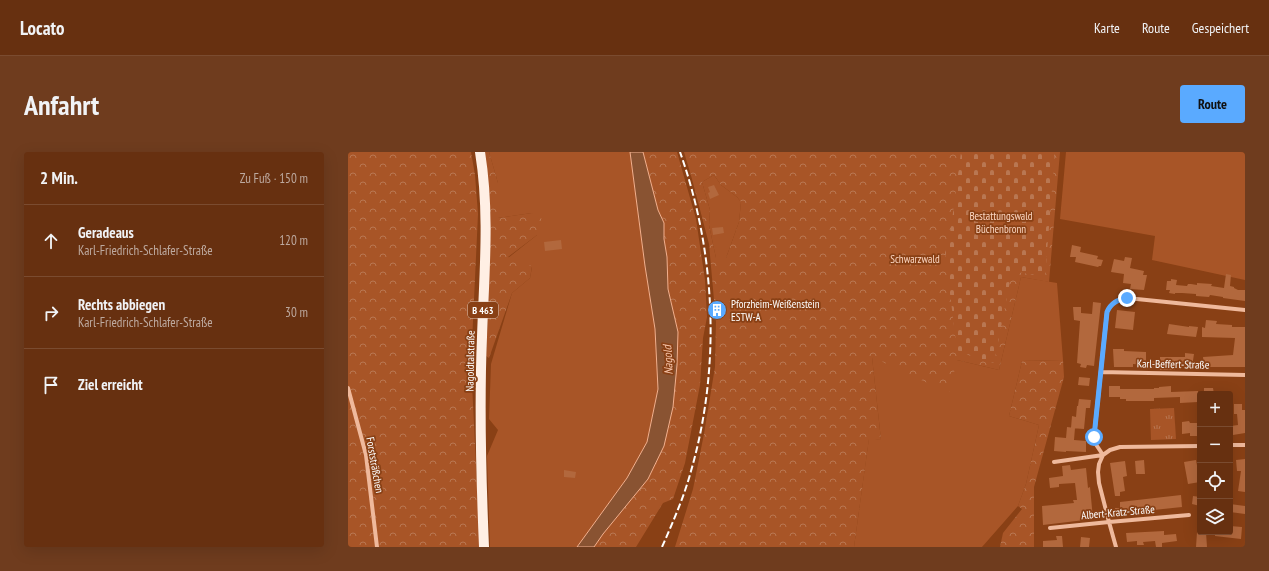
<!DOCTYPE html>
<html lang="de">
<meta charset="utf-8">
<style>
body{margin:0;font-family:"PT Sans Narrow",sans-serif;background:#6f3c1e;color:#f1f3f6}
.controls{position:absolute;right:12px;bottom:12px;display:grid;overflow:hidden;border-radius:4px;box-shadow:0 4px 16px #0002}
.controls button{width:36px;height:36px;display:grid;place-items:center;padding:0;border:0;border-bottom:1px solid #7a4b30;background:#673010;color:#f1f3f6;font:20px sans-serif}
.stop{position:absolute;width:12px;height:12px;margin:-9px;border:3px solid #5aaaff;border-radius:50%;background:#fff}
.stop.end{background:#5aaaff;border-color:#fff;box-shadow:0 1px 4px #0008}
.list{margin:0;padding:0;list-style:none}
h2{display:flex;justify-content:space-between;align-items:center;height:52px;margin:0;padding:0 16px;font-size:17px}
h2 small{font-size:13px;font-weight:400;color:#bda99f}
.list li{display:grid;grid-template-columns:26px 1fr auto;gap:12px;align-items:center;box-sizing:border-box;height:72px;padding:0 16px;border-top:1px solid #7a4b30}
.list b{display:block;font-size:15px;white-space:nowrap}
.list p{margin:0;font-size:13px;white-space:nowrap;color:#bda99f}
.list em{font-size:13px;font-style:normal;color:#bda99f}
.icon{flex:none;width:22px;height:22px;fill:none;stroke:currentColor;stroke-width:2;stroke-linecap:round;stroke-linejoin:round}
.map{position:relative;flex:none;width:897px;height:395px;overflow:hidden;border-radius:4px}
header{display:flex;align-items:center;gap:24px;box-sizing:border-box;height:56px;padding:0 20px;background:#673010;border-bottom:1px solid #7a4b30}
header strong{font-size:19px}
nav{display:flex;gap:22px;margin-inline-start:auto;font-size:14px}
.intro{display:flex;align-items:center;justify-content:space-between;box-sizing:border-box;height:96px;padding:0 24px}
h1{margin:0;font-size:28px}
.button{padding:10px 18px;border-radius:4px;background:#5aaaff;color:#111;font-size:14px;font-weight:700}
main{display:flex;gap:24px;padding:0 24px}
aside{flex:1;background:#673010;border-radius:4px;box-shadow:0 4px 16px #0002}
.map>svg:first-child{display:block}
</style>
<header>
<strong>Locato</strong>
<nav><a>Karte</a><a>Route</a><a>Gespeichert</a></nav>
</header>
<div class="intro"><h1>Anfahrt</h1><a class="button">Route</a></div>
<main>
<aside>
<h2>2 Min.<small>Zu Fuß · 150 m</small></h2>
<ul class="list">
<li><svg class="icon" aria-label="ahead" viewBox="0 0 24 24"><path d="M12 20V5M6 11l6-6 6 6"/></svg><div><b>Geradeaus</b><p>Karl-Friedrich-Schlafer-Straße</p></div><em>120 m</em></li>
<li><svg class="icon" aria-label="right" viewBox="0 0 24 24"><path d="M7 20v-9h11M14 6l5 5-5 5"/></svg><div><b>Rechts abbiegen</b><p>Karl-Friedrich-Schlafer-Straße</p></div><em>30 m</em></li>
<li><svg class="icon" aria-label="arrive" viewBox="0 0 24 24"><path d="M6 21V4h12l-3 4 3 4H6"/></svg><div><b>Ziel erreicht</b></div></li>
</ul>
</aside>
<div class="map">
<svg width="897" height="395" viewBox="0 0 897 395">
<defs>
<pattern id="forest-crowns" width="20" height="18" patternUnits="userSpaceOnUse"><rect width="20" height="18" fill="#a85527"/><path d="M2 6a3 3 0 1 1 6 0M12 15a3 3 0 1 1 6 0" fill="none" stroke="#b97752"/></pattern>
<pattern id="cemetery-stones" width="16" height="16" patternUnits="userSpaceOnUse"><rect width="16" height="16" fill="#a85527"/><path d="M2 7V4a2 2 0 0 1 4 0v3zM10 15v-3a2 2 0 0 1 4 0v3z" fill="#b97752"/></pattern>
<pattern id="park-tufts" width="24" height="20" patternUnits="userSpaceOnUse"><rect width="24" height="20" fill="#a85527"/><path d="M3 7l-1-3M5 7V3M7 7l1-3M15 17l-1-3M17 17v-4M19 17l1-3" fill="none" stroke="#b97752"/></pattern>
</defs>
<rect width="100%" height="100%" fill="#894015"/>
<path fill="#a85527" d="M 141,0 L 282,0 L 297,114 L 307,177 L 310,237 L 299,290 L 279,326 L 229,395 L 142,395 L 139,304 L 150,278 L 141,267 L 143,212 L 164,141 L 182,126 L 184,115 L 160,106 L 189,83 L 184,61 L 150,66 L 150,31 Z
M 718,0 L 897,0 L 897,128 L 804,108 L 807,84 L 712,67 Z
M 366,23 L 373,33 L 389,45 L 393,50 L 391,70 L 378,106 L 368,106 L 361,73 L 362,58 L 354,30 Z
M 673,125 L 709,131 L 715,208 L 674,209 L 661,264 L 691,273 L 678,332 L 670,354 L 634,395 L 506,395 L 521,286 L 533,288 L 524,205 L 609,208 L 651,218 Z"/>
<path fill="url(#forest-crowns)" fill-rule="evenodd" d="M 0,0 L 123,0 L 127,23 L 130,62 L 123,211 L 132,395 L 0,395 Z
M 136,0 L 141,0 L 150,31 L 150,66 L 184,61 L 194,67 L 189,83 L 160,105 L 184,114 L 182,126 L 164,141 L 141,206 L 138,204 C 140,170 141,135 141,100 C 142,66 142,34 136,0 Z
M 295,0 L 329,0 L 348,67 L 357,128 L 359,165 L 355,186 L 352,233 L 337,311 L 325,347 L 315,351 L 288,395 L 246,395 L 255,382 L 300,327 L 316,294 L 330,180 L 320,137 L 319,105 L 316,87 L 316,71 L 310,58 Z
M 336,0 L 712,0 L 701,130 L 673,125 L 651,218 L 609,208 L 601,241 L 524,205 L 533,288 L 521,287 L 506,395 L 327,395 L 345,337 L 356,282 L 367,215 L 368,170 L 361,92 L 344,27 ZM 366,23 L 373,33 L 389,45 L 393,50 L 391,70 L 378,106 L 368,106 L 361,73 L 362,58 L 354,30 Z
M 715,208 L 716,225 L 686,335 L 686,395 L 652,395 L 655,381 L 674,357 L 670,354 L 678,332 L 691,273 L 661,264 L 674,209 Z"/>
<path fill="url(#cemetery-stones)" d="M 613,0 L 707,0 L 697,125 L 664,119 L 646,211 L 623,204 L 609,198 L 597,101 L 603,76 Z"/>
<path fill="url(#park-tufts)" d="M 826,256 L 828,287 L 803,288 L 802,257 Z"/>
<path fill="#895332" stroke="#f2b08e" d="M 282,0 L 295,0 L 310,58 L 316,71 L 316,87 L 319,105 L 320,137 L 330,180 L 329,213 L 325,255 L 316,294 L 300,327 L 255,382 L 246,395 L 229,395 L 279,326 L 299,290 L 310,237 L 307,177 L 297,114 Z"/>
<path fill="#b2683d" d="M 366,33 L 371,43 L 362,47 L 360,41 L 362,40 L 360,35 Z
M 375,75 L 376,81 L 365,83 L 364,76 Z
M 213,88 L 214,97 L 197,99 L 196,90 Z
M 724,93 L 733,95 L 732,100 L 750,104 L 749,107 L 755,108 L 753,114 L 751,114 L 750,115 L 727,110 L 728,105 L 722,105 Z
M 777,105 L 784,106 L 782,116 L 796,119 L 795,123 L 799,123 L 796,138 L 782,137 L 783,132 L 775,131 L 776,122 L 763,120 L 766,107 L 776,109 Z
M 878,122 L 883,123 L 882,134 L 886,135 L 886,136 L 890,138 L 897,138 L 897,149 L 875,146 L 875,145 L 862,143 L 861,145 L 848,144 L 848,142 L 834,141 L 827,141 L 827,142 L 821,141 L 822,138 L 818,138 L 819,129 L 823,129 L 823,127 L 829,128 L 828,133 L 839,134 L 840,132 L 843,132 L 849,133 L 849,131 L 864,132 L 863,134 L 876,136 Z
M 745,150 L 753,151 L 746,214 L 739,213 L 738,216 L 732,215 L 733,212 L 729,211 L 732,169 L 726,168 L 725,155 L 733,155 L 733,161 L 744,162 Z
M 769,158 L 787,160 L 785,178 L 767,176 Z
M 858,168 L 869,169 L 868,172 L 884,173 L 884,175 L 897,175 L 897,215 L 856,215 L 855,205 L 885,203 L 887,186 L 854,185 L 854,175 L 857,176 Z
M 821,172 L 841,175 L 841,174 L 850,175 L 848,185 L 819,182 Z
M 765,197 L 776,197 L 776,199 L 798,200 L 798,209 L 812,210 L 812,205 L 837,205 L 837,201 L 846,202 L 844,215 L 827,213 L 827,218 L 812,218 L 812,216 L 798,215 L 798,211 L 798,213 L 785,212 L 785,215 L 766,215 Z
M 731,225 L 742,226 L 741,234 L 730,233 Z
M 761,234 L 772,234 L 772,237 L 806,237 L 806,236 L 811,236 L 811,235 L 823,234 L 823,240 L 850,239 L 850,250 L 832,251 L 832,245 L 806,246 L 806,249 L 778,249 L 778,247 L 772,247 L 772,245 L 761,245 Z
M 856,236 L 865,236 L 866,242 L 856,242 Z
M 731,247 L 743,248 L 742,256 L 738,256 L 736,277 L 723,276 L 724,264 L 728,265 L 729,254 L 730,254 Z
M 886,252 L 894,252 L 894,258 L 897,258 L 897,281 L 885,283 L 883,274 L 890,273 L 889,262 L 886,262 Z
M 841,269 L 842,271 L 850,271 L 850,284 L 842,284 L 842,281 L 834,282 L 834,270 Z
M 719,275 L 727,276 L 726,288 L 738,289 L 738,300 L 718,299 L 718,300 L 706,299 L 707,285 L 718,286 Z
M 897,307 L 897,340 L 890,339 L 893,319 L 889,319 L 888,308 Z
M 796,308 L 797,322 L 788,322 L 787,309 Z
M 848,308 L 852,330 L 840,332 L 836,310 Z
M 777,309 L 779,324 L 775,325 L 777,339 L 772,340 L 772,344 L 767,344 L 762,311 Z
M 722,313 L 723,318 L 738,316 L 740,336 L 742,335 L 745,367 L 695,373 L 694,354 L 726,351 L 725,348 L 729,348 L 727,331 L 711,332 L 711,335 L 702,336 L 701,326 L 715,324 L 714,314 Z
M 216,318 L 228,320 L 227,326 L 216,325 Z
M 833,343 L 834,355 L 768,362 L 767,356 L 772,356 L 772,350 Z
M 845,344 L 852,345 L 852,354 L 844,352 Z
M 882,352 L 897,354 L 897,362 L 882,360 Z
M 882,374 L 894,375 L 893,387 L 867,384 L 867,380 L 882,380 Z
M 816,379 L 816,383 L 828,382 L 829,389 L 814,391 L 814,395 L 808,395 L 807,389 L 795,390 L 796,393 L 789,393 L 789,389 L 779,390 L 778,381 Z
M 849,380 L 858,380 L 859,395 L 848,395 Z
M 708,384 L 714,384 L 715,395 L 695,395 L 695,389 L 709,388 Z
M 733,385 L 742,386 L 741,395 L 732,395 Z"/>
<g fill="none" stroke-linecap="round" stroke-linejoin="round">
<path stroke="#efb99c" stroke-width="4" d="M 753,220 L 897,223
M 0,236 L 18,303 L 29,395
M 882,293 L 897,293
M 706,310 L 755,303 L 762,298 L 772,295 L 852,294
M 702,376 L 761,370 L 841,363
M 768,395 L 761,370 L 751,331 L 750,320 L 751,312 L 755,303 L 747,291 L 746,285 L 759,160 C 763,151 769,148 779,146 L 897,158"/>
<path stroke="#ffefe4" stroke-width="10" d="M 132,0 C 142,62 136,123 134,185 C 131,255 133,325 136,395"/>
<path stroke="#fff" stroke-width="2" stroke-dasharray="7 3" stroke-linecap="butt" d="M 314,395 C 325,370 336,345 343,319 C 373,215 368,101 332,0"/>
</g>
<g fill="none" stroke-linecap="round" stroke-linejoin="round">
<path stroke="#5aaaff" stroke-width="5" d="M 746,285 L 759,160 C 763,151 769,148 779,146"/>
</g>
<defs>
<g id="building-disc" transform="scale(1)"><circle r="9.5" fill="#5aaaff" stroke="#894015"/><path d="M-4-6H4V6H1V3H-1V6H-4ZM-2.5-4.3h1.7v1.8h-1.7ZM.8-4.3h1.7v1.8H.8ZM-2.5-1h1.7V.8h-1.7ZM.8-1h1.7V.8H.8Z" fill="#fff"/></g>
</defs>
<g fill-rule="evenodd">
<use href="#building-disc" x="369" y="158"/>
</g>
<g text-anchor="middle" stroke-width="3.5" stroke-linejoin="round" paint-order="stroke">
<rect fill="#894015" stroke="#dcc6b9" stroke-width="1" x="120" y="150" width="30" height="16" rx="3"/>
<g font-size="10" font-weight="bold" fill="#fff">
<text x="135" y="162">B 463</text>
</g>
<g font-size="11" fill="#fbd6c2" stroke="#894015">
<text x="653" y="68">Bestattungswald<tspan x="653" dy="13">Büchenbronn</tspan></text>
<text x="567" y="111">Schwarzwald</text>
</g>
<g font-size="11" fill="#fff" stroke="#894015" text-anchor="start">
<text x="383" y="156">Pforzheim-Weißenstein<tspan x="383" dy="13">ESTW-A</tspan></text>
</g>
<g font-size="11" fill="#fff" stroke="#894015">
<text transform="translate(122 209) rotate(-89)" y="4">Nagoldtalstraße</text>
<text transform="translate(825 212) rotate(1)" y="4">Karl-Beffert-Straße</text>
<text transform="translate(27 313) rotate(80)" y="4">Forststräßchen</text>
<text transform="translate(770 360) rotate(-5)" y="4">Albert-Kratz-Straße</text>
</g>
<g font-size="12" font-style="italic" fill="#f6c3a8" stroke="#894015">
<text transform="translate(320 208) rotate(-93)" y="4">Nagold</text>
</g>
</g>
</svg>
<div class="controls">
<button>+</button>
<button>−</button>
<button><svg class="icon" aria-label="locate" viewBox="0 0 24 24"><circle cx="12" cy="12" r="6"/><path d="M12 2v4M12 18v4M2 12h4M18 12h4"/></svg></button>
<button><svg class="icon" aria-label="layers" viewBox="0 0 24 24"><path d="M12 4l9 5-9 5-9-5zM3 14l9 5 9-5"/></svg></button>
</div>
<div class="stop" style="left:746px;top:285px"></div>
<div class="stop end" style="left:779px;top:146px"></div>
</div>
</main>
